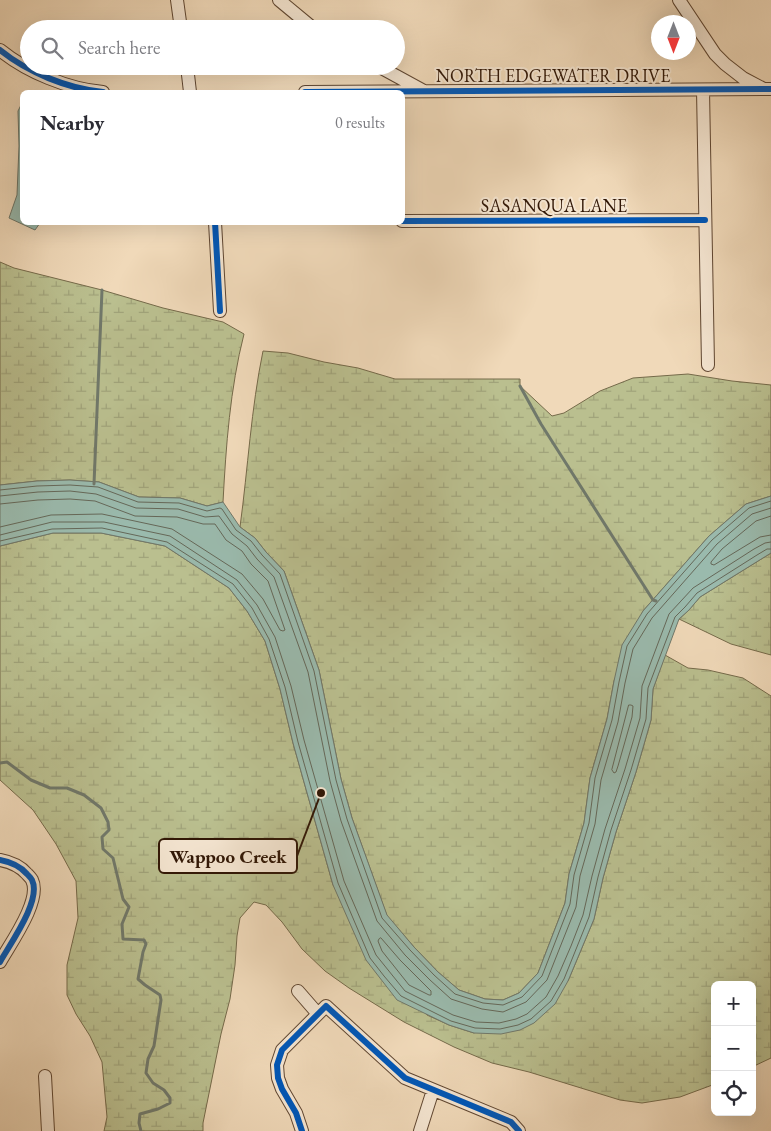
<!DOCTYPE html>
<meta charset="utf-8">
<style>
body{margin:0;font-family:"EB Garamond",serif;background:#f7f7f7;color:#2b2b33}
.controls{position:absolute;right:15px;bottom:15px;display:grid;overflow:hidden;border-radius:8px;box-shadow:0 5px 20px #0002}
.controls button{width:45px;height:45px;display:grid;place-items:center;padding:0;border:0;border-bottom:1px solid #e1e1e2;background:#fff;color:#2b2b33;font:25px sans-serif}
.compass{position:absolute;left:651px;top:15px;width:45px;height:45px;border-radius:50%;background:#fff;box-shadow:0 5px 20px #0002;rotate:180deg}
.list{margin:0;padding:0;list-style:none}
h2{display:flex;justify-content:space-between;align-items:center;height:65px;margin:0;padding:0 20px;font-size:21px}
h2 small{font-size:16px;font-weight:400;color:#7c7c81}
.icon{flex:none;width:28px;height:28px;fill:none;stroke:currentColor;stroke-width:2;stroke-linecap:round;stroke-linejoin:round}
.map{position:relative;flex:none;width:771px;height:1131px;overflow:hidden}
.search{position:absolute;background:#fff;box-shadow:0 5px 20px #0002;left:20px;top:20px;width:385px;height:55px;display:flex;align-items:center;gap:12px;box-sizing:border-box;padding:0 18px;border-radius:28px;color:#7c7c81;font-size:19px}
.panel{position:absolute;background:#fff;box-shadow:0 5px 20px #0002;left:20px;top:90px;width:385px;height:135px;border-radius:8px}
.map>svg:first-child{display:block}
</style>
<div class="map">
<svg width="771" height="1131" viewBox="0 0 771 1131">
<defs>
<pattern id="wetland-marsh" width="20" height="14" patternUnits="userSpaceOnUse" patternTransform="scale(1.25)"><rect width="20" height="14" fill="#babf8f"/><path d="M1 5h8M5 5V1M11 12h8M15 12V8" fill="none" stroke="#a0a37a"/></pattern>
</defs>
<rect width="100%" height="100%" fill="#f0d9b9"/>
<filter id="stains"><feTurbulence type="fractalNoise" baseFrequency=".004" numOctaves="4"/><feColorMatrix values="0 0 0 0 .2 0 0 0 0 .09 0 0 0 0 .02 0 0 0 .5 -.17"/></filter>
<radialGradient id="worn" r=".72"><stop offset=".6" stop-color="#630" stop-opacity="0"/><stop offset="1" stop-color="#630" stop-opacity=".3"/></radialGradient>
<path fill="url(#wetland-marsh)" stroke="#756a4a" d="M 0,262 L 14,268 L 102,290 L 163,308 L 223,322 L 244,334 C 230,389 226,446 223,502 L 207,506 L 180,498 L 139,497 L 99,482 L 70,480 L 37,481 L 0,485 Z
M 263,351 L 288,353 L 324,362 L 358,368 L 395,379 L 520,379 L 520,386 L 552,416 L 564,413 L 600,391 L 633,378 L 688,374 L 732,381 L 771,385 L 771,496 L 746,504 L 709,536 L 643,611 L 614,681 L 607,719 L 590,778 L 584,823 L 569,874 L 565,903 L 538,973 L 519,993 L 503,1000 L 485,999 L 459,990 L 438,972 L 414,947 L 387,916 L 352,818 L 341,779 L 319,670 L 284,571 L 266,552 L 255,538 L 240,527 C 248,468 251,409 263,351 Z
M 53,533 L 101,533 L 165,546 L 229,588 L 247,611 L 265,641 L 280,689 L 293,743 L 333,885 L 427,1015 L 449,1025 L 474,1033 L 568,981 L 594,919 L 603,878 L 616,832 L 636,772 L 651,720 L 653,689 L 665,655 L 688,668 L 708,670 L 743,678 L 771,696 L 771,1058 L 752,1067 L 752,985 L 715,985 L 715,1084 L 680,1097 L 642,1103 L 620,1100 L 529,1072 L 492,1063 L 454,1047 L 404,1022 L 349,988 L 325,971 L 302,949 L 282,922 L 266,905 L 254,902 L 240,918 L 237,936 L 235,965 L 230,999 L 221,1034 L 203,1123 L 203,1131 L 104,1131 L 107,1117 L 102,1062 L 90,1036 L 76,1014 L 67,995 L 67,965 L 78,918 L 76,881 L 56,844 L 33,810 L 0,780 L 0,546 Z
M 771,553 L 771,655 L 731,644 L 679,619 L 689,610 L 700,597 Z"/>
<path fill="#9abaad" stroke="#70786a" d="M 22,103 L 22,222 L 40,223 L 35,230 L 9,218 L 17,195 L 19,146 L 18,111 Z
M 70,480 L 99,482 L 139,497 L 180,498 L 207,506 L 223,502 L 240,527 L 255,538 L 266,552 L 284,571 L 319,670 L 341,779 L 352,818 L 387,915 L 414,947 L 438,972 L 459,990 L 485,999 L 503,1000 L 519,993 L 538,973 L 565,903 L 569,874 L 584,823 L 590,778 L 607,719 L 614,681 L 622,645 L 643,611 L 709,536 L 746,504 L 771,496 L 771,553 L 700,597 L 689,610 L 679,619 L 653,689 L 651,720 L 636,772 L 616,832 L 603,878 L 594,919 L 568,981 L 555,1004 L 534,1023 L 520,1030 L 501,1034 L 474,1033 L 449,1025 L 397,1000 L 366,960 L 333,885 L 293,743 L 280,689 L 265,641 L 247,611 L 229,588 L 165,546 L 101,533 L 53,533 L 0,546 L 0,485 L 37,481 Z"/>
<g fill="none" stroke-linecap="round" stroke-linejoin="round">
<path stroke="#656859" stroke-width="1" d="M 0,490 L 37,486 L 70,485 L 98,487 L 138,502 L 179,503 L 207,511 L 220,508 L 222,509 L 236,530 L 251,541 L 262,555 L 280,574 L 314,671 L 336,780 L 347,819 L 382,918 L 410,950 L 434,975 L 455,994 L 483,1003 L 503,1005 L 522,997 L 542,976 L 570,904 L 574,875 L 589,823 L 595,778 L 612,720 L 619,682 L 627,646 L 647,614 L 712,540 L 749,508 L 771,501
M 0,496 L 38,492 L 70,491 L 96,494 L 136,508 L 178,509 L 205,517 L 219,516 L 232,534 L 247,546 L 257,559 L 274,577 L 308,672 L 330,781 L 341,821 L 377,921 L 405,955 L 430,980 L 451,999 L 482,1009 L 503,1012 L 526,1002 L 547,980 L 576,907 L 580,876 L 595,824 L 601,780 L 618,722 L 625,683 L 633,649 L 652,618 L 717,544 L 752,514 L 771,508
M 0,504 L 38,500 L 70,499 L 95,501 L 135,516 L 177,517 L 203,524 L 215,524 L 226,540 L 242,551 L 251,564 L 268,581 L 285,630 L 283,631 L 280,630 L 263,599 L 242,574 L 172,529 L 102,514 L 51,515 L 0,527
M 771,516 L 756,521 L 722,549 L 711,562 L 711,564 L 714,565 L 760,537 L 771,535
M 0,535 L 52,522 L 104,522 L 170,536 L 237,580 L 257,605 L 275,637 L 291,686 L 304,740 L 344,881 L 376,955 L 405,991 L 453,1015 L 476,1022 L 499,1023 L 516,1019 L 527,1014 L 546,997 L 558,976 L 571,946 L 583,915 L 592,876 L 605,829 L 625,769 L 640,718 L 642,686 L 669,614 L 693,588 L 754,549 L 765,543 L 771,542
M 0,541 L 52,529 L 102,528 L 167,542 L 233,584 L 252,608 L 269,639 L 285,687 L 298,742 L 338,883 L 370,958 L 384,976 L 401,996 L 451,1021 L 475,1028 L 500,1029 L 518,1025 L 531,1019 L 551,1001 L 564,979 L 589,917 L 598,877 L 611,830 L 631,770 L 646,719 L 648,688 L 675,617 L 685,607 L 697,593 L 757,555 L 767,549 L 771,549
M 629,705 L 631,705 L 633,706 L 632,717 L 618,766 L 616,772 L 614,773 L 612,770 Z
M 381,938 L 400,960 L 431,991 L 431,995 L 429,995 L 409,985 L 382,951 L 378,941 L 379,939 Z"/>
<path stroke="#70786a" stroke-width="3" d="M 520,386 L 541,424 L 653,600 L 656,601
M 94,484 L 102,290
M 0,763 L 7,762 L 31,780 L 50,788 L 67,788 L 84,795 L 101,808 L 108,822 L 109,830 L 102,837 L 103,849 L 113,858 L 123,899 L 129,907 L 122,924 L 123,939 L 144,940 L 146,944 L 143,952 L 138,979 L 145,985 L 160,995 L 161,1000 L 154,1046 L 148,1059 L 146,1073 L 153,1083 L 164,1090 L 170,1098 L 170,1103 L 158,1109 L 140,1114 L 139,1123 L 141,1131"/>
<g stroke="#604732" stroke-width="14">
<path id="minor" d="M 177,0 L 181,29
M 279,0 L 314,29
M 679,0 L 715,54 L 725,64 L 743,78 L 762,88
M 0,50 C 27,72 68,89 103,92
M 187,66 L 190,92
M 378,66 L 422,90
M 703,90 L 708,365
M 305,92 L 771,89
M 402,221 L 705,220
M 215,222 L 220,311
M 0,860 C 11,862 20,866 27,874 C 29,876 31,878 32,880 C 42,900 10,944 0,962
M 298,991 L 318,1014
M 45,1076 L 48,1131
M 302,1131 L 296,1113 L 282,1089 L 278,1078 L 277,1065 L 282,1050 L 326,1006 L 405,1078 L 511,1122 L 519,1131
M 420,1131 L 433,1090"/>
</g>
<use href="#minor" stroke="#f5e6d2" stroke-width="12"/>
<g stroke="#f5e6d2" stroke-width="9">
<path id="cycleway" d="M 0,50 C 27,72 68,89 103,92
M 305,92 L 771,89
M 402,221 L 705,220
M 215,222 L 220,311
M 0,860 C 11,862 20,866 27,874 C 29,876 31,878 32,880 C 42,900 10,944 0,962
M 302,1131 L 296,1113 L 282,1089 L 278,1078 L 277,1065 L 282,1050 L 326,1006 L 405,1078 L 511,1122 L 519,1131"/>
</g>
<use href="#cycleway" stroke="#0057b8" stroke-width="6"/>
</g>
<g text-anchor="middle" stroke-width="4" stroke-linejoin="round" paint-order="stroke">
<g font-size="18" fill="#301605" stroke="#f5e6d2">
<text x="553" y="82">NORTH EDGEWATER DRIVE</text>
<text x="554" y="212">SASANQUA LANE</text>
</g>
</g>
<path fill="none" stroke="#301605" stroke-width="2" d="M321 793L297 856"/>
<circle fill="#301605" stroke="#f5e6d2" stroke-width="2" cx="321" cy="793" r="5"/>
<rect fill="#f5e6d2" stroke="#301605" stroke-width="2" x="159" y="839" width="138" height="34" rx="5"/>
<g font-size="19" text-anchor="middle" font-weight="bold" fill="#301605">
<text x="228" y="863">Wappoo Creek</text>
</g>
<rect width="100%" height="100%" filter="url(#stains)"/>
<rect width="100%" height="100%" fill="url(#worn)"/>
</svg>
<div class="controls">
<button>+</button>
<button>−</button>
<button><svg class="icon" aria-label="locate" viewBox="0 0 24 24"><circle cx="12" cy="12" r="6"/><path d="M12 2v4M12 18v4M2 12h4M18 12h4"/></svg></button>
</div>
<svg class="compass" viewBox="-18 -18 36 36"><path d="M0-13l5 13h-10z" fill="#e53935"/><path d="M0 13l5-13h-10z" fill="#7c7c81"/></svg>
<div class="search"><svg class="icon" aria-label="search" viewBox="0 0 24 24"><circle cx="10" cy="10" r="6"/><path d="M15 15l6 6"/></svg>Search here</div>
<section class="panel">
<h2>Nearby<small>0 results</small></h2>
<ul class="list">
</ul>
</section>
</div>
